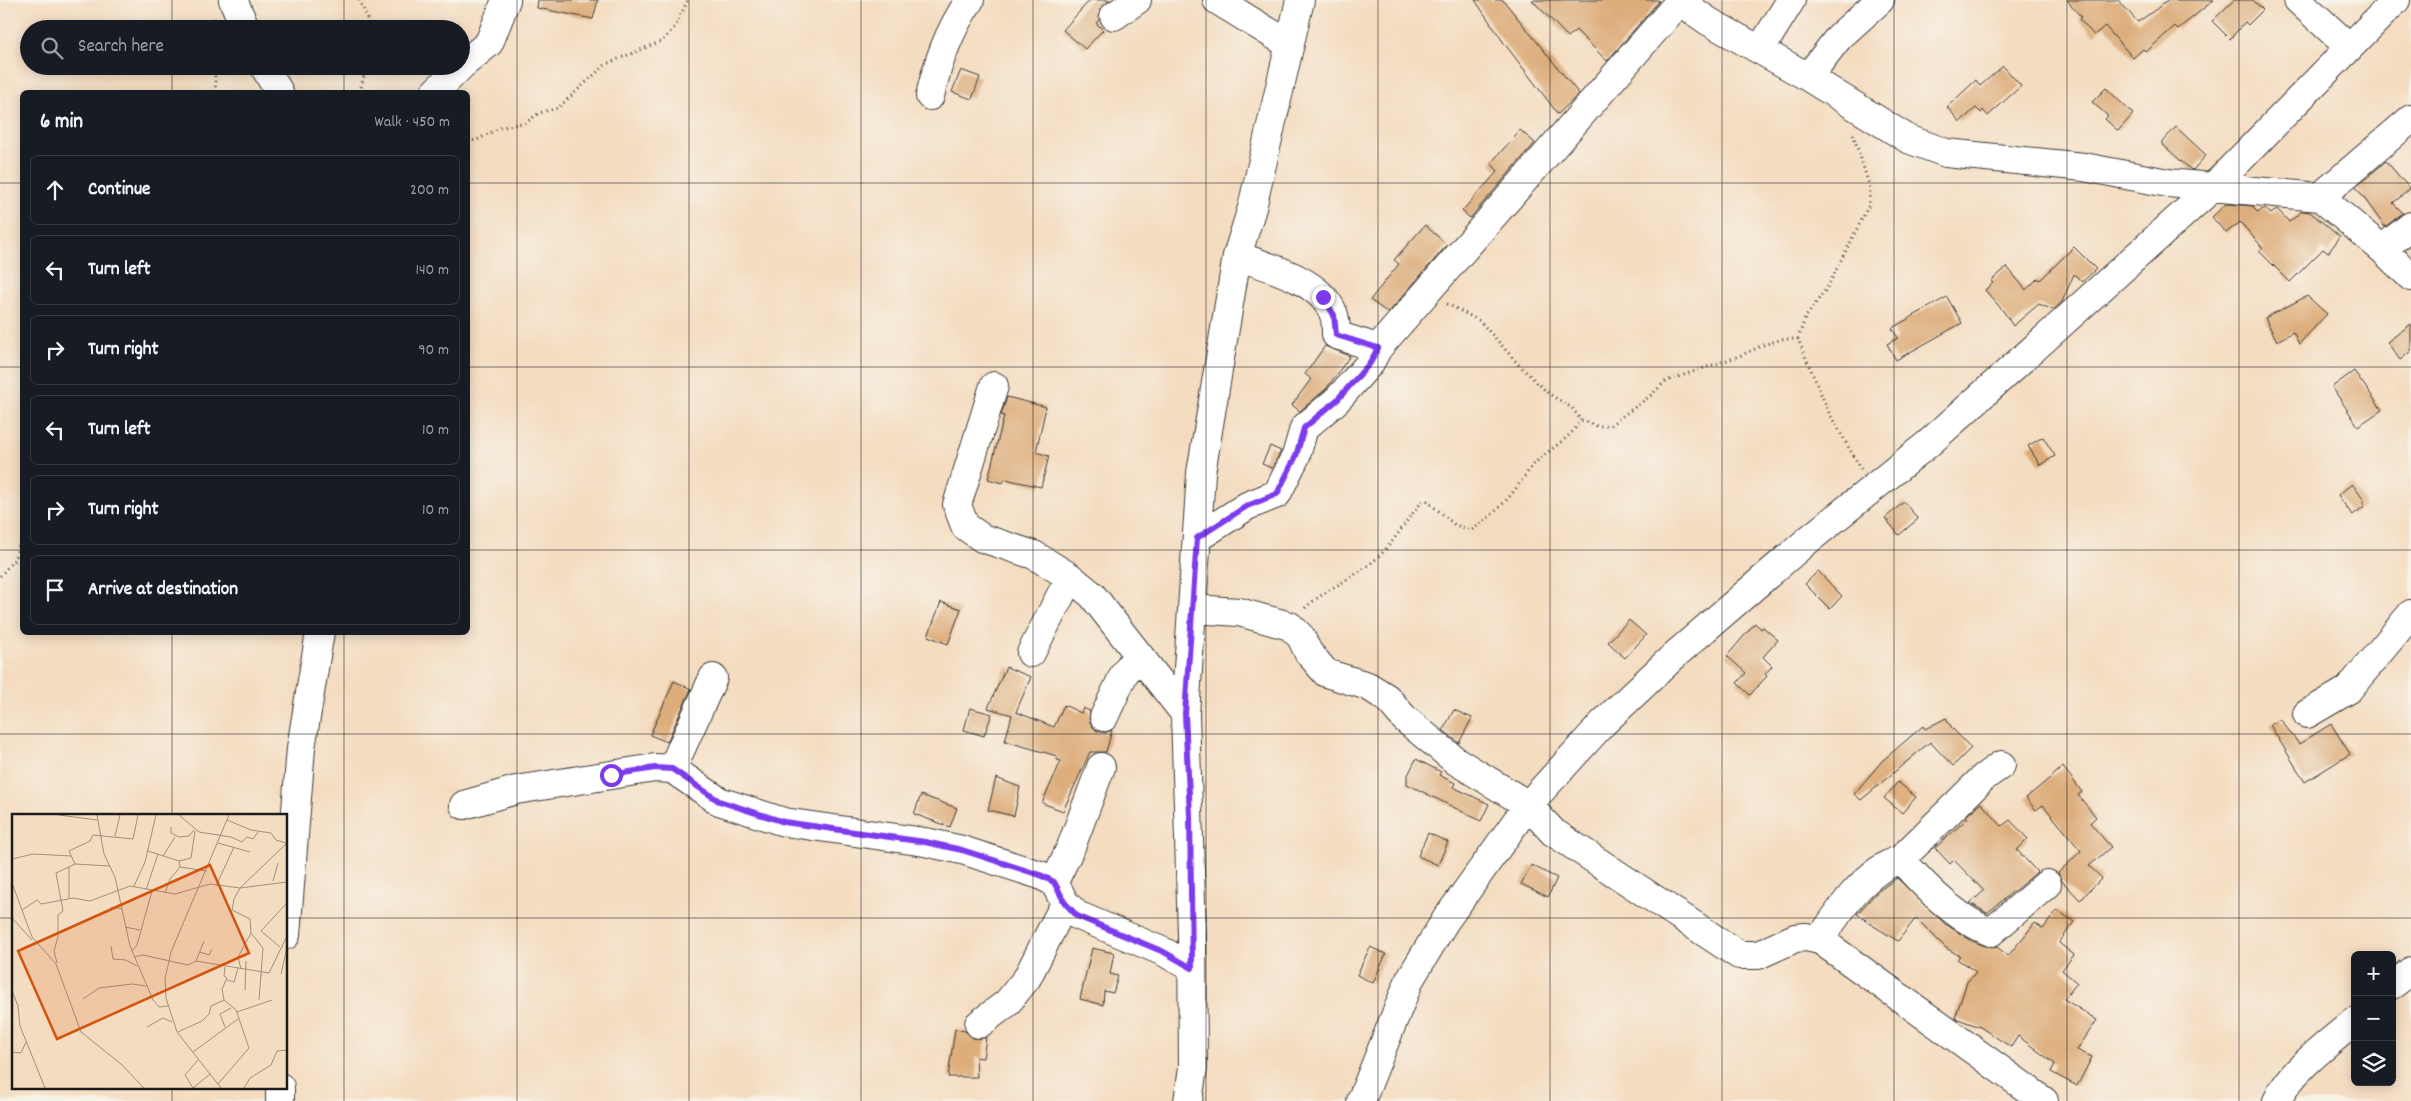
<!DOCTYPE html>
<meta charset="utf-8">
<style>
body{margin:0;font-family:Dekko,sans-serif;background:#242831;color:#f1f3f6}
.controls{position:absolute;right:15px;bottom:15px;display:grid;overflow:hidden;border-radius:8px;box-shadow:0 2px 12px #0003}
.controls button{width:45px;height:45px;display:grid;place-items:center;padding:0;border:0;border-bottom:1px solid #363941;background:#171b24;color:#f1f3f6;font:25px sans-serif}
.stop{position:absolute;width:15px;height:15px;margin:-11px;border:4px solid #7c3aed;border-radius:50%;background:#fff}
.stop.end{background:#7c3aed;border-color:#fff;box-shadow:0 1px 5px #0008}
.list{margin:0;padding:0;list-style:none}
h2{display:flex;justify-content:space-between;align-items:center;height:65px;margin:0;padding:0 20px;font-size:21px}
h2 small{font-size:16px;font-weight:400;color:#9ea1a6}
.list li{display:grid;grid-template-columns:32px 1fr auto;gap:15px;align-items:center;box-sizing:border-box;height:70px;margin:0 10px 10px;padding:0 10px;border:1px solid #363941;border-radius:8px}
.list b{display:block;font-size:19px;white-space:nowrap}
.list em{font-size:16px;font-style:normal;color:#9ea1a6}
.icon{flex:none;width:28px;height:28px;fill:none;stroke:currentColor;stroke-width:2;stroke-linecap:round;stroke-linejoin:round}
.map{position:relative;flex:none;width:2411px;height:1101px;overflow:hidden}
.search{position:absolute;background:#171b24;box-shadow:0 2px 12px #0003;left:20px;top:20px;width:450px;height:55px;display:flex;align-items:center;gap:12px;box-sizing:border-box;padding:0 18px;border-radius:28px;color:#9ea1a6;font-size:19px}
.panel{position:absolute;background:#171b24;box-shadow:0 2px 12px #0003;left:20px;top:90px;width:450px;height:545px;border-radius:8px}
.map>svg:first-child{display:block}
</style>
<div class="map">
<svg width="2411" height="1101" viewBox="0 0 2411 1101">
<rect width="100%" height="100%" fill="#f7f3e8"/>
<filter id="ink" filterUnits="userSpaceOnUse"><feTurbulence type="fractalNoise" baseFrequency=".02" numOctaves="2"/><feDisplacementMap in="SourceGraphic" scale="10" xChannelSelector="R" yChannelSelector="G"/><feConvolveMatrix kernelMatrix="1 2 1 2 8 2 1 2 1" color-interpolation-filters="sRGB"/></filter>
<filter id="wash" filterUnits="userSpaceOnUse"><feTurbulence type="fractalNoise" baseFrequency=".0096" numOctaves="4" result="noise"/><feDisplacementMap in="SourceGraphic" scale="20" xChannelSelector="R" yChannelSelector="G"/><feGaussianBlur stdDeviation="1.12" result="paint"/><feColorMatrix in="noise" values="0 0 0 0 0 0 0 0 0 0 0 0 0 0 0 0 0 1.4 0 .05"/><feComposite in="paint" operator="in"/></filter>
<g filter="url(#wash)">
<rect width="100%" height="100%" fill="#f4dcc0"/>
<g id="blocks">
<path fill="#ddad7c" d="M 538,0 L 598,0 L 593,19 L 537,8 Z
M 1090,0 L 1110,0 L 1100,9 L 1099,20 L 1096,23 L 1103,30 L 1085,49 L 1063,30 Z
M 1475,0 L 1503,0 L 1579,94 L 1558,114 L 1504,43 Z
M 1532,0 L 1658,0 L 1659,1 L 1607,61 L 1576,30 L 1568,37 Z
M 2067,0 L 2118,0 L 2138,22 L 2169,0 L 2214,0 L 2178,29 L 2175,26 L 2146,52 L 2143,49 L 2133,58 L 2105,26 L 2094,35 L 2079,19 L 2081,17 Z
M 2234,0 L 2253,0 L 2263,10 L 2248,25 L 2245,22 L 2230,39 L 2212,21 Z
M 2003,66 L 2021,86 L 1988,116 L 1983,110 L 1981,113 L 1976,108 L 1960,122 L 1947,107 L 1976,80 L 1980,86 Z
M 961,70 L 980,77 L 972,99 L 952,92 Z
M 2106,88 L 2133,114 L 2118,131 L 2105,119 L 2108,116 L 2092,102 Z
M 2176,127 L 2206,155 L 2193,170 L 2190,169 L 2161,143 Z
M 1520,130 L 1535,143 L 1470,218 L 1462,211 L 1498,171 L 1491,163 Z
M 2386,161 L 2410,189 L 2393,203 L 2403,213 L 2385,227 L 2356,187 Z
M 2226,204 L 2253,206 L 2257,212 L 2265,208 L 2271,214 L 2277,209 L 2289,222 L 2302,211 L 2310,212 L 2340,237 L 2328,253 L 2323,249 L 2290,282 L 2259,251 L 2263,248 L 2240,222 L 2226,233 L 2212,217 Z
M 1425,225 L 1447,245 L 1388,313 L 1370,300 L 1399,264 L 1394,260 Z
M 2074,247 L 2096,269 L 2082,282 L 2074,274 L 2062,302 L 2053,310 L 2039,304 L 2013,326 L 2004,312 L 1985,290 L 1993,283 L 1991,281 L 2007,267 L 2026,290 L 2038,278 L 2040,280 Z
M 2307,296 L 2327,314 L 2299,344 L 2293,332 L 2277,341 L 2265,318 Z
M 1947,297 L 1962,323 L 1896,360 L 1887,344 L 1898,338 L 1892,328 Z
M 2411,324 L 2411,351 L 2400,360 L 2387,342 Z
M 1325,346 L 1350,356 L 1326,389 L 1300,411 L 1292,405 L 1311,379 L 1305,374 Z
M 2354,371 L 2382,410 L 2358,426 L 2332,387 Z
M 1007,397 L 1046,407 L 1036,452 L 1049,456 L 1041,487 L 1005,479 L 1003,483 L 988,479 L 1004,416 L 1001,415 Z
M 2043,437 L 2055,456 L 2040,465 L 2028,446 Z
M 1270,446 L 1281,451 L 1272,468 L 1262,464 Z
M 2352,484 L 2364,500 L 2364,507 L 2352,515 L 2338,495 Z
M 1904,502 L 1918,519 L 1899,535 L 1885,518 Z
M 1818,571 L 1842,596 L 1830,609 L 1805,584 Z
M 941,602 L 961,609 L 948,644 L 928,636 Z
M 1629,620 L 1646,635 L 1625,658 L 1608,642 Z
M 1755,623 L 1761,629 L 1763,627 L 1778,640 L 1763,657 L 1772,666 L 1765,674 L 1767,676 L 1750,695 L 1737,683 L 1746,673 L 1727,656 Z
M 1006,667 L 1031,677 L 1016,712 L 1054,727 L 1064,705 L 1081,713 L 1083,708 L 1090,711 L 1089,719 L 1092,726 L 1097,731 L 1105,733 L 1112,730 L 1106,752 L 1090,752 L 1063,811 L 1042,803 L 1061,761 L 1057,760 L 1057,756 L 1005,741 L 1012,715 L 988,708 Z
M 674,681 L 691,689 L 667,742 L 650,735 Z
M 970,708 L 992,714 L 984,736 L 964,730 Z
M 1454,710 L 1472,718 L 1459,743 L 1443,730 Z
M 1946,718 L 1952,728 L 1971,748 L 1953,766 L 1930,742 L 1861,800 L 1854,794 L 1882,761 L 1923,726 L 1925,729 Z
M 2280,719 L 2299,744 L 2331,724 L 2350,754 L 2305,782 L 2270,725 Z
M 1416,759 L 1441,772 L 1439,775 L 1455,783 L 1453,787 L 1489,804 L 1481,821 L 1407,784 L 1407,777 Z
M 2063,767 L 2082,792 L 2078,795 L 2096,817 L 2090,823 L 2111,847 L 2089,866 L 2102,878 L 2080,900 L 2062,881 L 2058,873 L 2081,851 L 2043,805 L 2036,810 L 2026,798 Z
M 996,778 L 1020,787 L 1014,816 L 988,810 Z
M 1898,782 L 1916,797 L 1902,813 L 1884,798 Z
M 921,795 L 957,808 L 950,827 L 914,814 Z
M 1981,803 L 2002,826 L 2010,820 L 2028,839 L 2017,850 L 2037,872 L 1987,913 L 1970,903 L 1984,891 L 1954,860 L 1950,864 L 1935,848 L 1968,818 L 1966,816 Z
M 1428,833 L 1448,842 L 1438,865 L 1418,856 Z
M 1531,865 L 1557,878 L 1548,897 L 1521,884 Z
M 1897,878 L 1945,924 L 1972,941 L 1985,946 L 1996,946 L 2008,956 L 2035,923 L 2043,929 L 2057,910 L 2074,922 L 2059,943 L 2074,955 L 2062,970 L 2077,983 L 2064,999 L 2097,1020 L 2077,1050 L 2092,1057 L 2077,1086 L 2051,1072 L 2055,1064 L 2018,1036 L 2011,1047 L 1980,1027 L 1955,1018 L 1967,982 L 1976,972 L 1957,959 L 1960,956 L 1946,948 L 1916,918 L 1898,941 L 1864,920 L 1866,919 L 1857,914 L 1877,892 Z
M 1370,947 L 1386,954 L 1373,983 L 1357,975 Z
M 1092,948 L 1114,953 L 1110,974 L 1118,976 L 1113,993 L 1104,991 L 1103,1005 L 1080,999 Z
M 955,1029 L 965,1031 L 973,1038 L 986,1038 L 983,1058 L 976,1057 L 977,1077 L 948,1077 Z"/>
</g>
</g>
<g filter="url(#ink)">
<use href="#blocks" fill-opacity="0" stroke="#3c3935" stroke-width="1"/>
<g fill="none" stroke-linecap="round" stroke-linejoin="round">
<g stroke="#3c3935" stroke-width="30">
<path id="minor" d="M 233,0 L 246,29
M 1217,0 L 1290,45
M 1678,0 L 1708,21 L 1808,77 L 1908,139 L 1946,153 L 2084,167 L 2168,183 L 2320,197 L 2382,249 L 2411,277
M 2298,0 L 2349,47
M 1114,16 L 1137,0
M 1760,50 L 1791,0
M 264,66 L 279,92
M 461,66 L 489,43 L 506,0
M 1808,77 L 1839,37 L 1880,0
M 435,92 L 461,66
M 930,96 C 938,61 949,30 970,0
M 2320,197 L 2411,119
M 2382,249 L 2411,226
M 1237,256 C 1268,267 1322,280 1334,315 C 1336,321 1336,329 1336,335 L 1378,348
M 994,386 L 957,505 L 965,526 L 982,538 L 1034,555 L 1070,577 L 1092,595 L 1185,714
M 1197,538 L 1247,506 L 1277,494 L 1296,456 L 1304,428 L 1337,400 L 1370,363 L 1378,348 L 1680,1
M 1193,609 L 1239,612 L 1290,626 L 1301,637 L 1308,652 L 1326,673 L 1368,686 L 1387,698 L 1405,719 L 1456,761 L 1528,805 L 1553,832 L 1739,955 L 1758,955 L 1795,938 L 1806,937 L 1820,940 L 2044,1101
M 1031,653 L 1070,577
M 2307,714 L 2348,690 L 2411,614
M 1104,717 L 1124,674 L 1138,654
M 672,769 L 713,678
M 464,805 L 516,790 L 655,768 L 672,769 L 719,801 L 784,822 L 925,842 L 962,850 L 1040,875 L 1054,882 L 1065,903 L 1077,915 L 1164,952 L 1192,968
M 1901,859 C 1924,886 1958,920 1991,932 L 2047,884
M 1054,882 L 1071,847 L 1101,767
M 286,935 L 301,748 L 320,632
M 1820,940 C 1840,909 1865,871 1901,859 L 1984,777 L 2001,765
M 2392,985 L 2411,971
M 979,1024 L 1007,1003 L 1027,978 L 1065,903
M 280,1101 L 280,1087
M 1188,1101 L 1193,1068 L 1192,933 L 1185,714 L 1201,473 L 1237,256 L 1252,208 L 1300,0
M 1361,1101 L 1410,979 L 1445,921 L 1528,805 L 1603,723 L 1676,654 L 1807,541 L 1929,443 L 2212,188 L 2396,0
M 2277,1101 C 2290,1071 2330,1042 2355,1021"/>
</g>
<path stroke="#3c3935" stroke-width="3" stroke-dasharray="1 4" stroke-linecap="butt" d="M 359,0 L 367,17 L 367,29
M 213,29 L 214,17
M 214,66 L 216,92
M 360,92 L 366,66
M 1853,134 L 1870,188 L 1869,205 L 1827,288 L 1805,318 L 1798,339 L 1829,413 L 1861,469
M 468,141 L 477,140 L 499,128 L 527,122 L 539,113 L 558,108 L 606,64 L 662,41 L 675,27 L 688,0
M 1447,304 L 1480,321 L 1519,365 L 1548,393 L 1572,408 L 1581,420 L 1597,426 L 1609,426 L 1650,396 L 1666,381 L 1742,355 L 1763,345 L 1783,339 L 1798,339
M 0,576 L 14,560 L 22,537
M 1305,608 C 1327,588 1355,578 1377,558 C 1395,542 1406,519 1423,501 L 1427,501 L 1455,525 L 1472,530 C 1486,520 1499,509 1510,496 C 1519,485 1526,473 1536,462 C 1552,447 1570,439 1581,420"/>
<use href="#minor" stroke="#fff" stroke-width="28"/>
</g>
</g>
<g fill="none" stroke-linecap="round" stroke-linejoin="round" filter="url(#ink)">
<path stroke="#7c3aed" stroke-width="6" d="M 611,775 L 655,768 L 672,769 L 719,801 L 784,822 L 925,842 L 962,850 L 1040,875 L 1054,882 L 1065,903 L 1077,916 L 1164,952 L 1192,968 L 1190,815 L 1185,714 L 1197,538 L 1247,506 L 1277,494 L 1296,456 L 1304,428 L 1337,400 L 1370,363 L 1378,348 L 1336,335 L 1334,315 L 1323,297"/>
</g>
<path fill="none" stroke="#1c1c1c" stroke-width="1" stroke-opacity="0.55" d="M 172,0 L 172,29M 344,0 L 344,29M 517,0 L 517,1101M 689,0 L 689,1101M 861,0 L 861,1101M 1033,0 L 1033,1101M 1206,0 L 1206,1101M 1378,0 L 1378,1101M 1550,0 L 1550,1101M 1722,0 L 1722,1101M 1894,0 L 1894,1101M 2067,0 L 2067,1101M 2239,0 L 2239,1101M 172,66 L 172,92M 344,66 L 344,92M 0,183 L 22,183M 468,183 L 2411,183M 0,367 L 22,367M 468,367 L 2411,367M 0,550 L 22,550M 468,550 L 2411,550M 172,632 L 172,815M 344,632 L 344,1101M 0,734 L 2411,734M 0,918 L 14,918M 286,918 L 2411,918M 172,1087 L 172,1101"/>
<g transform="translate(12 814)">
<rect width="275" height="275" fill="#f4dcc0"/>
<path fill="none" stroke="#9e8f7e" stroke-width="1" d="M 47,1 L 85,6M 85,1 L 92,40 L 103,63 L 118,132 L 141,186 L 147,193 L 156,192M 167,1 L 187,18 L 219,23 L 230,28 L 235,23 L 241,25 L 246,18M 215,6 L 239,16 L 259,19 L 264,26 L 274,29M 159,13 L 159,19 L 167,23 L 177,22 L 182,16M 103,22 L 108,1M 206,29 L 238,38M 136,37 L 167,47 L 168,53 L 195,57M 151,42 L 163,23M 0,45 L 21,40 L 59,42M 167,47 L 179,44 L 183,17M 63,50 L 57,37 L 78,27 L 81,21 L 121,25 L 126,1M 57,53 L 57,85M 261,67 L 266,49M 0,69 L 20,123 L 44,150 L 69,218 L 109,250 L 132,274M 122,72 L 133,48 L 144,1M 204,72 L 222,33M 134,76 L 146,40M 153,79 L 158,65 L 168,53M 10,96 L 25,86 L 29,90 L 61,84 L 78,87 L 118,72 L 163,80 L 198,70 L 228,74 L 275,29M 95,99 L 100,93 L 110,95M 0,104 L 20,126M 113,113 L 128,116M 239,119 L 251,134 L 247,186M 99,132 L 101,145 L 114,146 L 125,152M 268,133 L 249,117 L 275,89M 120,137 L 125,131 L 140,77M 188,138 L 197,141 L 200,135M 122,143 L 131,141 L 176,151 L 184,147 L 257,159 L 275,122M 184,147 L 192,127M 45,149 L 42,137 L 46,123 L 46,101 L 51,97 L 44,59 L 63,50 L 98,52M 229,155 L 226,143 L 239,119 L 238,105 L 220,96 L 222,85 L 228,74 L 275,68M 269,160 L 275,134M 215,166 L 222,168 L 226,154M 233,176 L 234,147M 0,177 L 6,192 L 8,212 L 33,274M 71,185 L 87,174 L 120,170 L 134,172M 225,198 L 260,186M 135,213 L 151,204 L 160,208M 213,213 L 208,200 L 219,194M 166,218 L 190,207 L 197,200 L 199,192 L 212,186M 0,238 L 9,239 L 14,228M 181,238 L 226,205M 186,246 L 173,261 L 181,274 L 198,260M 206,270 L 237,234 L 224,196 L 212,186 L 210,175 L 215,164 L 212,162 L 213,153M 209,274 L 165,218 L 154,184 L 153,165 L 159,138 L 217,1M 232,274 L 238,264 L 259,251 L 265,237 L 275,236"/>
<path fill="#d4530e" fill-opacity="0.15" stroke="#d4530e" stroke-width="2.5" d="M 198,51 L 237,139 L 45,225 L 6,137 Z"/>
<rect width="275" height="275" fill="none" stroke="#1c1c1c" stroke-width="2.5"/>
</g>
</svg>
<div class="controls">
<button>+</button>
<button>−</button>
<button><svg class="icon" aria-label="layers" viewBox="0 0 24 24"><path d="M12 4l9 5-9 5-9-5zM3 14l9 5 9-5"/></svg></button>
</div>
<div class="stop" style="left:611px;top:775px"></div>
<div class="stop end" style="left:1323px;top:297px"></div>
<div class="search"><svg class="icon" aria-label="search" viewBox="0 0 24 24"><circle cx="10" cy="10" r="6"/><path d="M15 15l6 6"/></svg>Search here</div>
<section class="panel">
<h2>6 min<small>Walk · 450 m</small></h2>
<ul class="list">
<li><svg class="icon" aria-label="ahead" viewBox="0 0 24 24"><path d="M12 20V5M6 11l6-6 6 6"/></svg><div><b>Continue</b></div><em>200 m</em></li>
<li><svg class="icon" aria-label="left" viewBox="0 0 24 24"><path d="M17 20v-9H6M10 6l-5 5 5 5"/></svg><div><b>Turn left</b></div><em>140 m</em></li>
<li><svg class="icon" aria-label="right" viewBox="0 0 24 24"><path d="M7 20v-9h11M14 6l5 5-5 5"/></svg><div><b>Turn right</b></div><em>90 m</em></li>
<li><svg class="icon" aria-label="left" viewBox="0 0 24 24"><path d="M17 20v-9H6M10 6l-5 5 5 5"/></svg><div><b>Turn left</b></div><em>10 m</em></li>
<li><svg class="icon" aria-label="right" viewBox="0 0 24 24"><path d="M7 20v-9h11M14 6l5 5-5 5"/></svg><div><b>Turn right</b></div><em>10 m</em></li>
<li><svg class="icon" aria-label="arrive" viewBox="0 0 24 24"><path d="M6 21V4h12l-3 4 3 4H6"/></svg><div><b>Arrive at destination</b></div></li>
</ul>
</section>
</div>
